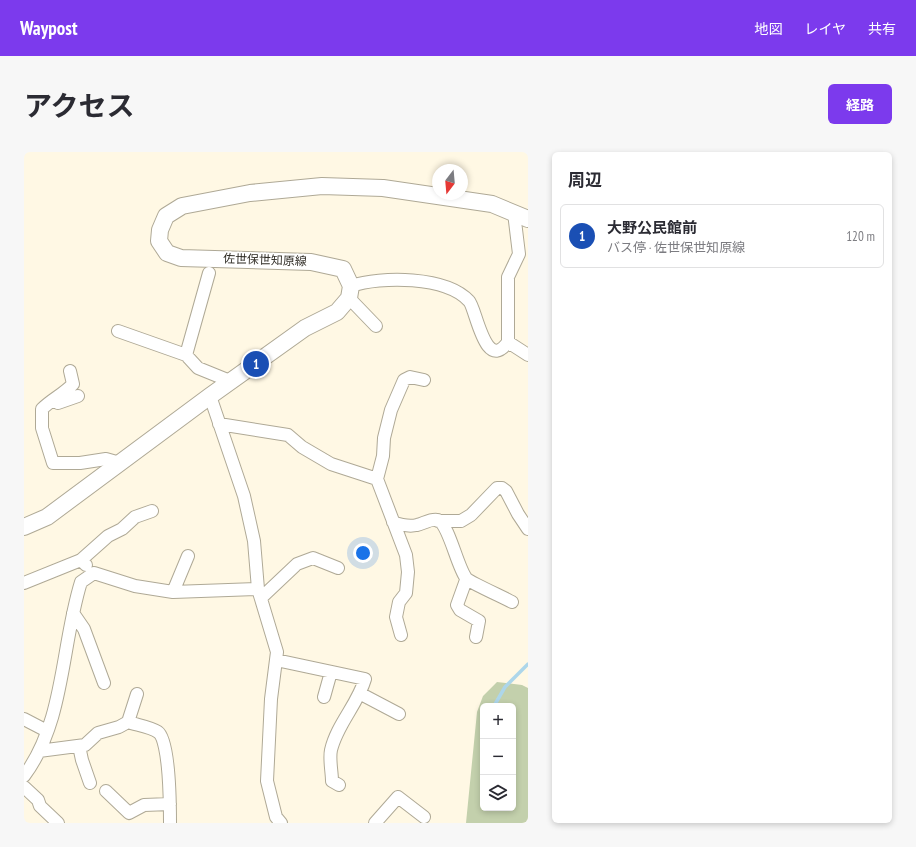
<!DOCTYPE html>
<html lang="ja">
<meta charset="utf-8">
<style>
body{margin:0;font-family:"PT Sans Narrow","Noto Sans JP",sans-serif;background:#f7f7f7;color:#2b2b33}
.controls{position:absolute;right:12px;bottom:12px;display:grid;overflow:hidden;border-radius:6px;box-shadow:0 2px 6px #0003}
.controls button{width:36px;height:36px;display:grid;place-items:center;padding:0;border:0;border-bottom:1px solid #e1e1e2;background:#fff;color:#2b2b33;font:20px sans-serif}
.compass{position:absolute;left:408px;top:12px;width:36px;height:36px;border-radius:50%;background:#fff;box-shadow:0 2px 6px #0003;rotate:196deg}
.you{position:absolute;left:339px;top:401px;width:14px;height:14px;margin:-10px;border:3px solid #fff;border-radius:50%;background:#1a73e8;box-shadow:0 0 0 6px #1a73e833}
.badge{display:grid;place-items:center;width:26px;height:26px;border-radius:50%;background:#7c3aed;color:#fff;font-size:13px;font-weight:700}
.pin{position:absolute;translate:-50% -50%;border:2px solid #fff;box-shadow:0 1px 4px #0006}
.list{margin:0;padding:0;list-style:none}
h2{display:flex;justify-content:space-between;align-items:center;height:52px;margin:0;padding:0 16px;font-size:17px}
h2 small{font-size:13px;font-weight:400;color:#7c7c81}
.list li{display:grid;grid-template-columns:26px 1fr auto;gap:12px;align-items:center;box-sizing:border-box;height:64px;margin:0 8px 8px;padding:0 8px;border:1px solid #e1e1e2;border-radius:6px}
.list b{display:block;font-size:15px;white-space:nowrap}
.list p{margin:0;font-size:13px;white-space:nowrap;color:#7c7c81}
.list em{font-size:13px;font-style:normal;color:#7c7c81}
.icon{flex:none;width:22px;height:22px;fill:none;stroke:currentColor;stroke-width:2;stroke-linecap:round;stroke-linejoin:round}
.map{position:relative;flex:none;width:504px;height:671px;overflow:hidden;border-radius:6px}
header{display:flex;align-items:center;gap:24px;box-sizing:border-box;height:56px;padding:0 20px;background:#7c3aed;color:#fff}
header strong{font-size:19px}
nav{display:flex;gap:22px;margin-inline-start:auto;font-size:14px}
.intro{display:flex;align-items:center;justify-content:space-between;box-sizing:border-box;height:96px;padding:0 24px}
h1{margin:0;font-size:28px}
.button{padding:10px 18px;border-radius:6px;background:#7c3aed;color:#fff;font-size:14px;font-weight:700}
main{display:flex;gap:24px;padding:0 24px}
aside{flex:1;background:#fff;border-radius:6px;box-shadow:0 2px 6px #0003}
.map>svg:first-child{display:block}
</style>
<header>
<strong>Waypost</strong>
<nav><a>地図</a><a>レイヤ</a><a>共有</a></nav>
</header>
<div class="intro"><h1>アクセス</h1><a class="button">経路</a></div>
<main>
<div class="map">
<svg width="504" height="671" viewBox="0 0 504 671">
<rect width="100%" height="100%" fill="#fff8e4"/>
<path fill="#c3d0ac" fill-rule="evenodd" d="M 473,530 L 498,533 L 504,536 L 504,671 L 442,671 L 453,560 L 459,544 ZM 459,554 L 489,554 L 489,656 L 459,656 Z"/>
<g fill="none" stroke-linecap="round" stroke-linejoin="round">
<path stroke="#add6ea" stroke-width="3.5" d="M 470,554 L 481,535 L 504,512"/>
<g stroke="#afa996" stroke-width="14">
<path id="minor" d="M 327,134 C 357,124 422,124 445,149 C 452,156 461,222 484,190 L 484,125 L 495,102 L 490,61
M 325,146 L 352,174
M 94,179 L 162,203 L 174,216 L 206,229
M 484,190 L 504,203
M 162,203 L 185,121
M 186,244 L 220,344 L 230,389 L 234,437 L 253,500 L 247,547 L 243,629 L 252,665 L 257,671
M 34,251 L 54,244
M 18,257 L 18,276 L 29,311 L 56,311 L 82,307 L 96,311
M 18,257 C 28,247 40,242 49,232 L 46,219
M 195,272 L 264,283 L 278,295 L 307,312 L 353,327
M 414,369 L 437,369 L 447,363 L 473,336 L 478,336 L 482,339 L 494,362 L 504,377
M 369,370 C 377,373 384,375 393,373 C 399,372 407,366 414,368 C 425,373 433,414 442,426 C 443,429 481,446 488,450
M 57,408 L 84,384 L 98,377 L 111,365 L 128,359
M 442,428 L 433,453 L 436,458 L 455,469 L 452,485
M 0,431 L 57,408 L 62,413
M 149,440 L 164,404
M 237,446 L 273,412 L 289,406 L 314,416
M 49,461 L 60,477 L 80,531
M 377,483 L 372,465 L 375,450 L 382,441 L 384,420 L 382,403 L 353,327 L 359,304 L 360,286 L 367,258 L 380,228 L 386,225 L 400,228
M 252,508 L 341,527 C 334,552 313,572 307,598 C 305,607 308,620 308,629 L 315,633
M 337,542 L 375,562
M 300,545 L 307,520
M 0,567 L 23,579
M 104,570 C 113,573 127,575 134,580 C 146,588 146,655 146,671
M 55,594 L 58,608 L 66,631
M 15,599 L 61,593 L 74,581 L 95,575 L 104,570 L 113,542
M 0,624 C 41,569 37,494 57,430 L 70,421 L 111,434 L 149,440 L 234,437
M 0,635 L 14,648 L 16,654 L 34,671
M 82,639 L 105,661 L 120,653 L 146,652
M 351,671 L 374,645 L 400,665"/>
</g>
<g stroke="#afa996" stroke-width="18">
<path id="major" d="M 0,375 L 23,365 L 186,244 L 281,176 L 313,160 L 325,146 L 327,134 L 319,117 L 287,110 L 157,106 L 143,101 L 135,89 L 136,78 L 142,64 L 158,54 L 226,41 L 298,34 L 359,36 L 468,52 L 504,67"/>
</g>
<use href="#minor" stroke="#fff" stroke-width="12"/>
<use href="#major" stroke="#fff" stroke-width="16"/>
</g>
<g text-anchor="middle" stroke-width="3" stroke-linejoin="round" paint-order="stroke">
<g font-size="12" fill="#2f2c25" stroke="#fff">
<text transform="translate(241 108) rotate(2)" y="4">佐世保世知原線</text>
</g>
</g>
</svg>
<div class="controls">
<button>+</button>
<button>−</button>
<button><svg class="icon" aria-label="layers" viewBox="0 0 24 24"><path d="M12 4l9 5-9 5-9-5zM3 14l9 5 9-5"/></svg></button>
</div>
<svg class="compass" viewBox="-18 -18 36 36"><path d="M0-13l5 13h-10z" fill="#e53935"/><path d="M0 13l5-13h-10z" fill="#7c7c81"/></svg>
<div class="you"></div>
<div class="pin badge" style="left:232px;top:212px;background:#1a4fb4">1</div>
</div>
<aside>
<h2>周辺<small></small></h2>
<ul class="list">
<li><span class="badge" style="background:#1a4fb4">1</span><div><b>大野公民館前</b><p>バス停 · 佐世保世知原線</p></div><em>120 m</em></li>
</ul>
</aside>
</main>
